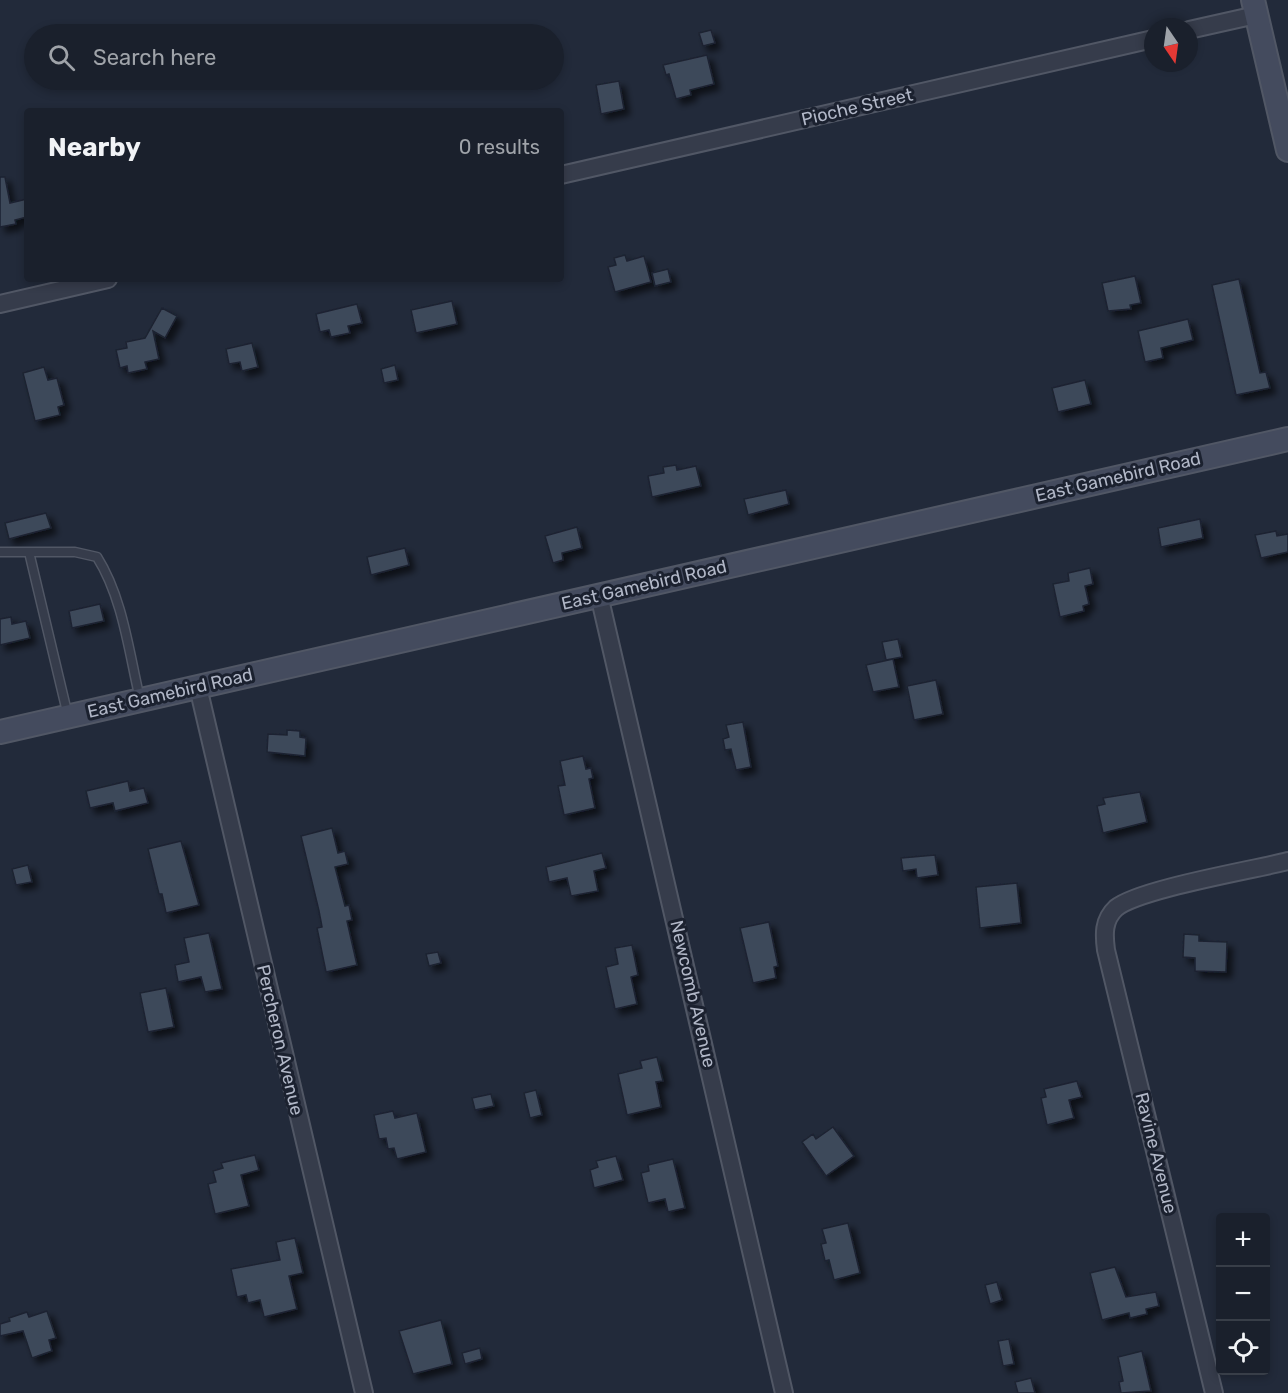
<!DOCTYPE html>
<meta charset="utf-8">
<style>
body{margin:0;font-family:Rubik,sans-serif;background:#232834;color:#f1f3f6}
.controls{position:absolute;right:18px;bottom:18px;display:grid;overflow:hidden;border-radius:6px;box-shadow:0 3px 9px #0003}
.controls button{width:54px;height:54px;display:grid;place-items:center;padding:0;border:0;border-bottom:2px solid #383e48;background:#1a202c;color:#f1f3f6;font:30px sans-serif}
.compass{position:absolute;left:1144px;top:18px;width:54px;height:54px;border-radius:50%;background:#1a202c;box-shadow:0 3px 9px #0003;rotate:167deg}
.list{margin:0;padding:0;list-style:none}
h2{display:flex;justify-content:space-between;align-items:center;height:78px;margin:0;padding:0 24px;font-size:26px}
h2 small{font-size:20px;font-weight:400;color:#9fa3a9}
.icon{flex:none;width:33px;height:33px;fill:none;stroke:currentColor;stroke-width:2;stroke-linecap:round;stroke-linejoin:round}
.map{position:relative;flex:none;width:1288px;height:1393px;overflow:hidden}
.search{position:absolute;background:#1a202c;box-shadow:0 3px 9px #0003;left:24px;top:24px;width:540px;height:66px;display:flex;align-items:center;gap:15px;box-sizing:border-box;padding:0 21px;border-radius:33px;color:#9fa3a9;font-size:22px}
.panel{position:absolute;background:#1a202c;box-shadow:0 3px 9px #0003;left:24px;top:108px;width:540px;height:174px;border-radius:6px}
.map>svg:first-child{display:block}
</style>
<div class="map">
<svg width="1288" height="1393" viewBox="0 0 1288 1393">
<defs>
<filter id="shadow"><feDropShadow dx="5.5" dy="5.5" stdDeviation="3" flood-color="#0009"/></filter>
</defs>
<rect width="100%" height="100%" fill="#222a3a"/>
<path fill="#3e485a" stroke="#1d2331" stroke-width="1.5" filter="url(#shadow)" d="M 711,30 L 715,43 L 703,46 L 699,33 Z
M 707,55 L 714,84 L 690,90 L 691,95 L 676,99 L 669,74 L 666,75 L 663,65 Z
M 619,81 L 624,109 L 601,114 L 596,85 Z
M 0,177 L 5,177 L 10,203 L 27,199 L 27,217 L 15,220 L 16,224 L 0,227 Z
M 625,255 L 627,261 L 644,256 L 651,282 L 615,292 L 608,267 L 616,265 L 614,258 Z
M 668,269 L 671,282 L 655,286 L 652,273 Z
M 1135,276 L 1141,303 L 1130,305 L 1131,309 L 1108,311 L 1102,283 Z
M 1239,279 L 1260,373 L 1266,372 L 1270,388 L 1236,395 L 1212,285 Z
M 452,301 L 457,324 L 416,333 L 411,310 Z
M 357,304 L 362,323 L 348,326 L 350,333 L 331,337 L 329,330 L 320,332 L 316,314 Z
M 162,308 L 177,316 L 165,338 L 153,331 L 159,359 L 145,362 L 147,369 L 128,373 L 127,366 L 120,368 L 116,350 L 127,348 L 126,342 L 145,338 Z
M 1188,319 L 1193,340 L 1161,348 L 1163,358 L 1145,362 L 1138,331 Z
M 252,343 L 258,367 L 242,371 L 240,362 L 229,364 L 226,349 Z
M 395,365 L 398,380 L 384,383 L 381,369 Z
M 44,367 L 48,380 L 57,378 L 64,405 L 58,407 L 60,415 L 35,421 L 23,373 Z
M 1085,380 L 1091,404 L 1058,412 L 1052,388 Z
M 676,465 L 677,470 L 696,466 L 701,486 L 652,497 L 648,476 L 664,473 L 663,467 Z
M 786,490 L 789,504 L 748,515 L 744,499 Z
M 46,513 L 51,528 L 9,539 L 5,523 Z
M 1200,519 L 1203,538 L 1161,547 L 1158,528 Z
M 577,527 L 582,548 L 562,553 L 563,560 L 553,563 L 545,536 Z
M 1276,531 L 1277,536 L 1288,534 L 1288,552 L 1261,558 L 1255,535 Z
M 405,548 L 409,565 L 371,575 L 367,557 Z
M 1090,568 L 1093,584 L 1085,586 L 1089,604 L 1083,606 L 1084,611 L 1060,617 L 1053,584 L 1069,581 L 1068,573 Z
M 100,604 L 104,621 L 72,628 L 69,611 Z
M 11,617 L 12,624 L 26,621 L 30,638 L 0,645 L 0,619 Z
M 898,639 L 902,657 L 886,660 L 882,642 Z
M 893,659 L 899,687 L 873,692 L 866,665 Z
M 936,680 L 943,714 L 914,720 L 907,686 Z
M 743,722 L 751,767 L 736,770 L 731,749 L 725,750 L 723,739 L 729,737 L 726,725 Z
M 287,730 L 300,731 L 300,737 L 306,738 L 305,756 L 267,752 L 268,734 L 287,735 Z
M 583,756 L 586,769 L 591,768 L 593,778 L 589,779 L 595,808 L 564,815 L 558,786 L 565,785 L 560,761 Z
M 128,781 L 130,791 L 144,788 L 148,803 L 115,811 L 113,803 L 90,808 L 86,791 Z
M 1140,792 L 1147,822 L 1103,833 L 1097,806 L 1105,804 L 1103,798 Z
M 332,828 L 338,853 L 345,851 L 348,864 L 335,867 L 345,906 L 349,905 L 352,920 L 347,921 L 357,965 L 326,972 L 317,928 L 322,927 L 319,911 L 301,836 Z
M 181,841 L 199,905 L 166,913 L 162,894 L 159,894 L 148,849 Z
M 602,853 L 606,868 L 594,871 L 598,891 L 571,896 L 567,878 L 549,882 L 546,867 Z
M 935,855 L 938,875 L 917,878 L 916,869 L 903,871 L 901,858 Z
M 28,865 L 32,882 L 16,885 L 12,869 Z
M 1017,883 L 1021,923 L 980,928 L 976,887 Z
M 769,922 L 778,966 L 774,967 L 776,978 L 753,983 L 740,928 Z
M 209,933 L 222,989 L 205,992 L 201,977 L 178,982 L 175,965 L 189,962 L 184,938 Z
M 1184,934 L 1199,935 L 1199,941 L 1227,942 L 1226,972 L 1195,971 L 1195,958 L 1183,957 Z
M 632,945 L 638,975 L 631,977 L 637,1004 L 615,1009 L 606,967 L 618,964 L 615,948 Z
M 438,952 L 441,963 L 429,966 L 426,954 Z
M 166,988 L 174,1027 L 148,1032 L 140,993 Z
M 657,1057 L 663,1081 L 656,1082 L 661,1107 L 627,1115 L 618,1074 L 642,1068 L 640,1061 Z
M 1077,1081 L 1082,1097 L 1069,1100 L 1074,1118 L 1047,1125 L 1041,1098 L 1046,1097 L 1044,1089 Z
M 536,1090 L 542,1115 L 530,1118 L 524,1093 Z
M 491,1094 L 494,1106 L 475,1110 L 472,1098 Z
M 393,1111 L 395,1118 L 417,1113 L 426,1152 L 397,1159 L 394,1148 L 388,1149 L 386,1138 L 379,1139 L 374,1115 Z
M 833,1127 L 854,1156 L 826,1176 L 802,1142 L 813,1134 L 816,1139 Z
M 255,1155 L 259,1170 L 241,1175 L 249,1206 L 215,1214 L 208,1184 L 216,1182 L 213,1171 L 223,1168 L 221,1163 Z
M 616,1156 L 623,1180 L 594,1188 L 590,1170 L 598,1167 L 596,1161 Z
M 673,1159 L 685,1208 L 668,1212 L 665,1199 L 648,1203 L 641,1173 L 649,1171 L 648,1165 Z
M 848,1223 L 860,1273 L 834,1280 L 829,1260 L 825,1261 L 821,1244 L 826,1243 L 822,1229 Z
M 295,1238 L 303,1273 L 289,1276 L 297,1309 L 264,1317 L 260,1300 L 248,1303 L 246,1295 L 237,1297 L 231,1269 L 280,1260 L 276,1242 Z
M 1115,1267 L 1126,1297 L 1156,1292 L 1159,1306 L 1146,1309 L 1147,1314 L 1130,1318 L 1129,1313 L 1102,1320 L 1090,1273 Z
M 997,1282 L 1002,1300 L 990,1304 L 985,1285 Z
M 47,1311 L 56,1338 L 49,1340 L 52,1351 L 32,1358 L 23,1331 L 0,1336 L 0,1324 L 10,1321 L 9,1318 L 27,1312 L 29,1317 Z
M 441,1320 L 452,1364 L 413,1374 L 399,1331 Z
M 1009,1339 L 1014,1364 L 1003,1366 L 998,1341 Z
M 480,1348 L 482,1359 L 465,1364 L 462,1353 Z
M 1142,1351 L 1151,1391 L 1121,1393 L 1119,1382 L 1123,1381 L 1118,1357 Z
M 1031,1378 L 1035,1393 L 1018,1393 L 1015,1382 Z"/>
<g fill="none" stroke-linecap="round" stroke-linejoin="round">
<g stroke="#515765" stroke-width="11">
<path id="lane" d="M 0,552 L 75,552 L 97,557 C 123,598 129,653 140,699
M 29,552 L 68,716"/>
</g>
<g stroke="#515765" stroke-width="20">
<path id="street" d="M 1189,30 L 1256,15
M 561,175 L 1153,39
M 0,304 L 108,279
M 599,595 L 784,1393
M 198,687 L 364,1393
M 1214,1393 L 1106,950 C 1104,935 1103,920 1116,908 C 1139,889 1253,870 1288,861"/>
</g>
<g stroke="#515765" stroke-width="26">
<path id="secondary" d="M 1253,0 L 1288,150
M 0,732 L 1288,439"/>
</g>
<use href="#lane" stroke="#363c4b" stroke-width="8"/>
<use href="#street" stroke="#363c4b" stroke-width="16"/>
<use href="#secondary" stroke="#444b5e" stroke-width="22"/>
</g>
<g text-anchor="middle" stroke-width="6" stroke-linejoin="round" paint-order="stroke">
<g font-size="18" fill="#b1b7c7" stroke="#1b212f">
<text transform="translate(857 107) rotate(-13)" y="6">Pioche Street</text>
<text transform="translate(1118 477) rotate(-13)" y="6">East Gamebird Road</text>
<text transform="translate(644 585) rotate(-13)" y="6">East Gamebird Road</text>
<text transform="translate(170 693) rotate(-13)" y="6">East Gamebird Road</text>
<text transform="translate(693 994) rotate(77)" y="6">Newcomb Avenue</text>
<text transform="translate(280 1040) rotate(77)" y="6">Percheron Avenue</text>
<text transform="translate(1156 1153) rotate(76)" y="6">Ravine Avenue</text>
</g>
</g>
</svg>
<div class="controls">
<button>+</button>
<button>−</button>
<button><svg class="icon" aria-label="locate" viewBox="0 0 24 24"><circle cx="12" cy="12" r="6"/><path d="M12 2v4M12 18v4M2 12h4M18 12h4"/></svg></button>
</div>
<svg class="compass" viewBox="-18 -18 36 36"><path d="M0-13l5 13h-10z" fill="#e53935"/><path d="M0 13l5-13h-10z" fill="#9fa3a9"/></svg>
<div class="search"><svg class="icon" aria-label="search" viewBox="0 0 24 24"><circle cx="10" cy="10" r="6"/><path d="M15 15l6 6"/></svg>Search here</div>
<section class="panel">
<h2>Nearby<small>0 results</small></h2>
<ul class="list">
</ul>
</section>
</div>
